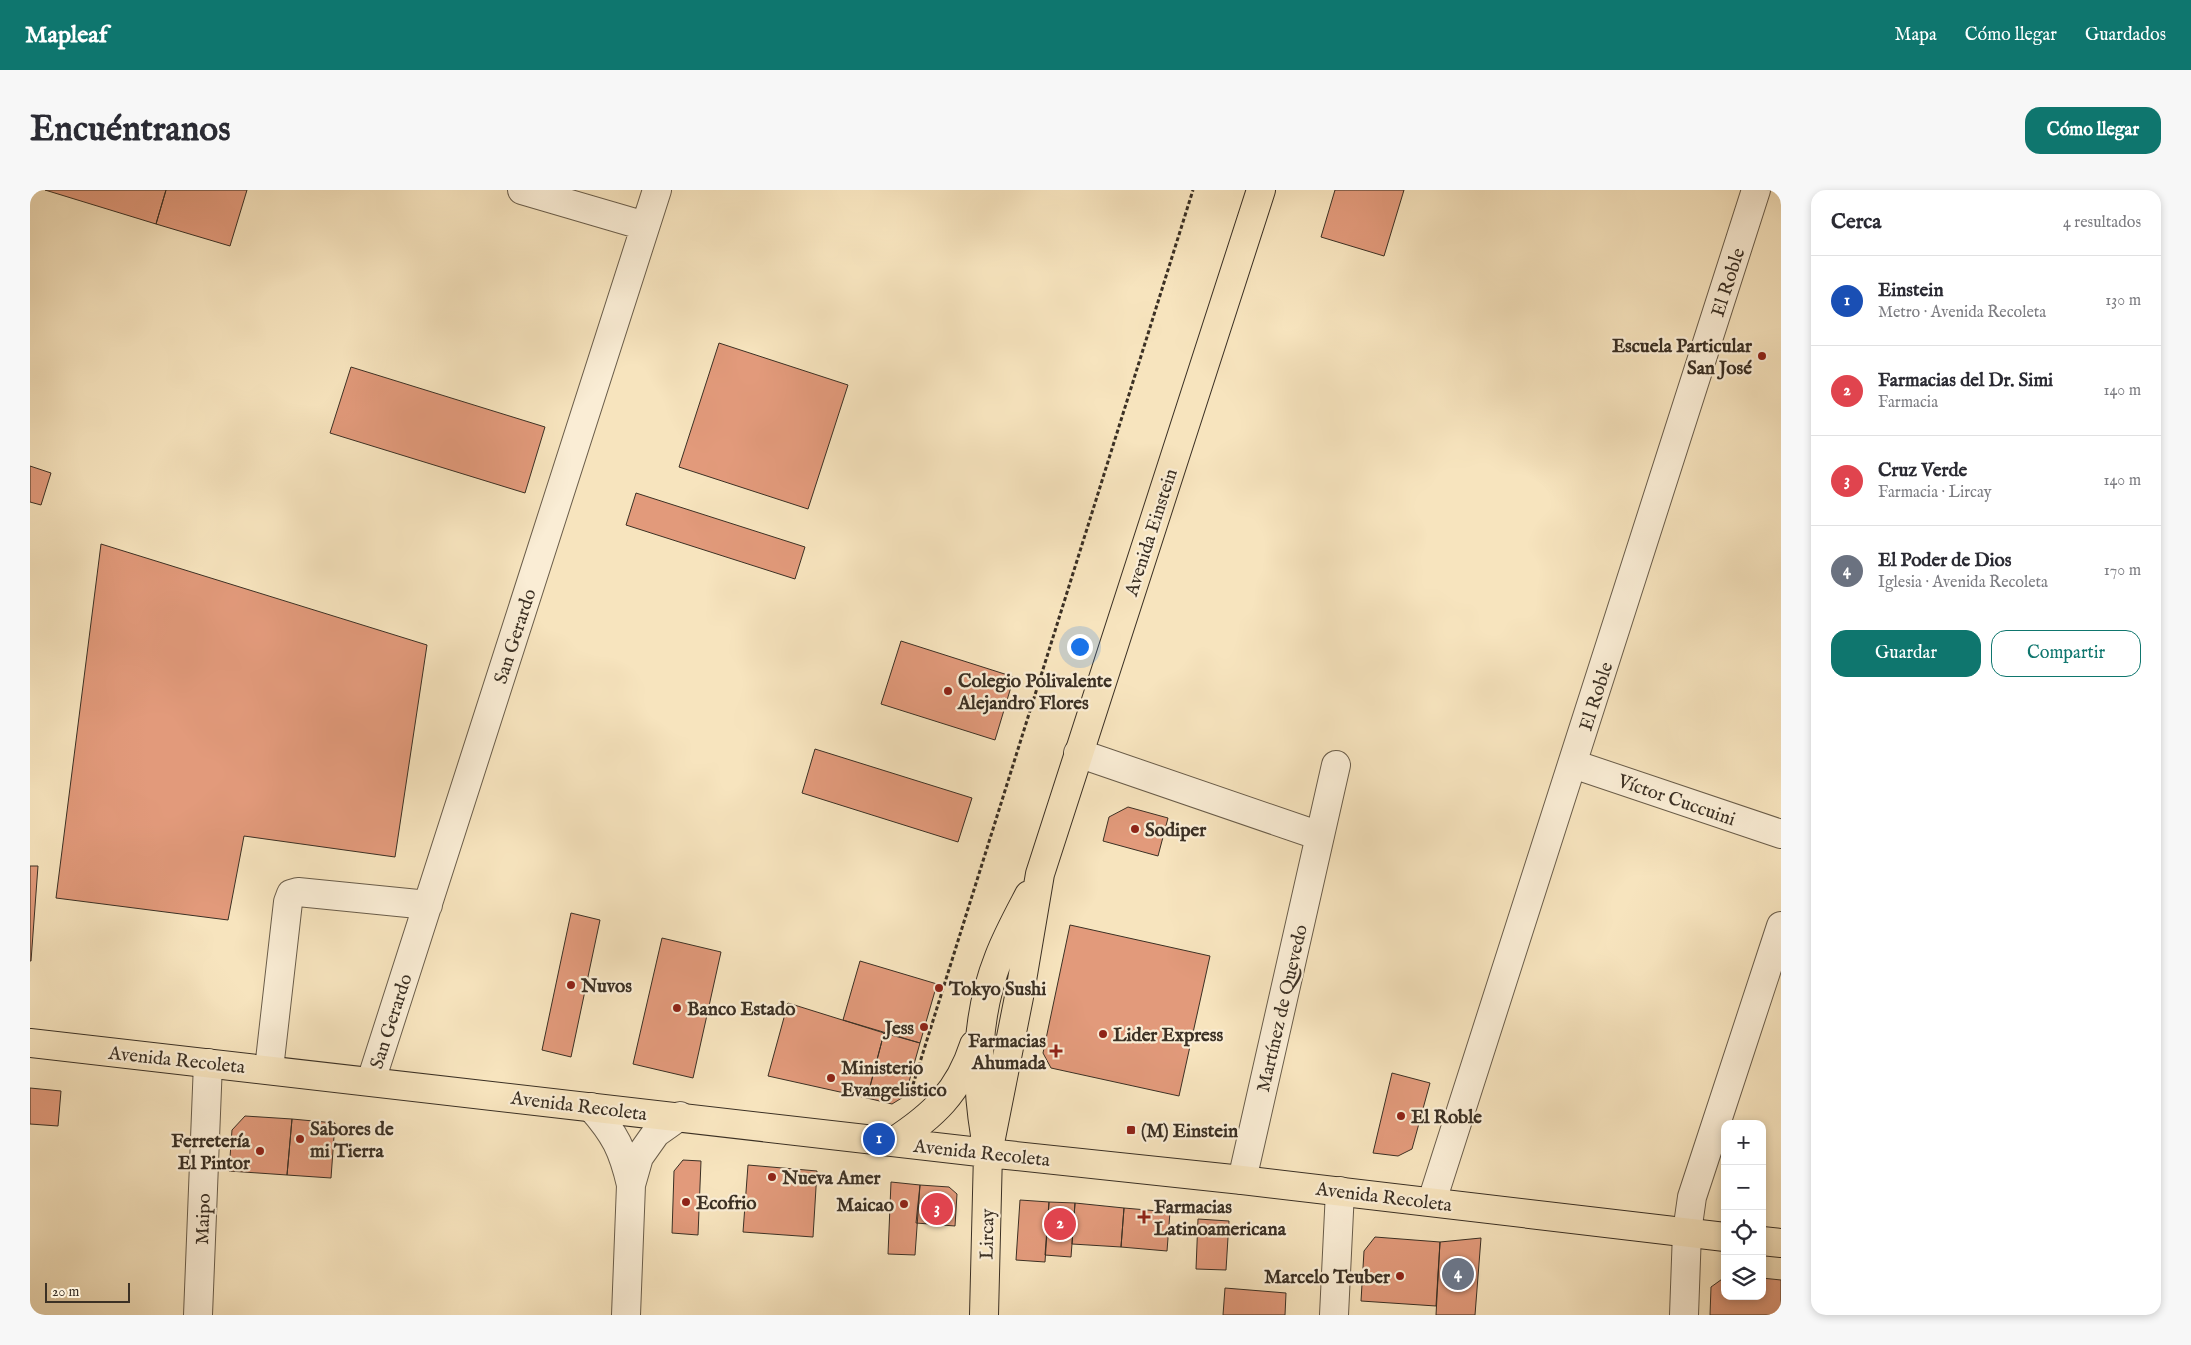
<!DOCTYPE html>
<html lang="es">
<meta charset="utf-8">
<style>
body{margin:0;font-family:"IM FELL English",serif;background:#f7f7f7;color:#2b2b33}
.controls{position:absolute;right:15px;bottom:15px;display:grid;overflow:hidden;border-radius:10px;box-shadow:0 2px 8px #0003}
.controls button{width:45px;height:45px;display:grid;place-items:center;padding:0;border:0;border-bottom:1px solid #e1e1e2;background:#fff;color:#2b2b33;font:25px sans-serif}
.scale{position:absolute;left:15px;bottom:12px;width:85px;box-sizing:border-box;padding-left:5px;border:2px solid #3b3024;border-top:0;font-size:14px;line-height:18px;white-space:nowrap;color:#3b3024;-webkit-text-stroke:4px #faedd5;paint-order:stroke}
.you{position:absolute;left:1049px;top:456px;width:18px;height:18px;margin:-12px;border:4px solid #fff;border-radius:50%;background:#1a73e8;box-shadow:0 0 0 8px #1a73e833}
.badge{display:grid;place-items:center;width:32px;height:32px;border-radius:50%;background:#0f766e;color:#fff;font-size:16px;font-weight:700}
.pin{position:absolute;translate:-50% -50%;border:2px solid #fff;box-shadow:0 1px 5px #0006}
.list{margin:0;padding:0;list-style:none}
h2{display:flex;justify-content:space-between;align-items:center;height:65px;margin:0;padding:0 20px;font-size:21px}
h2 small{font-size:16px;font-weight:400;color:#7c7c81}
.list li{display:grid;grid-template-columns:32px 1fr auto;gap:15px;align-items:center;box-sizing:border-box;height:90px;padding:0 20px;border-top:1px solid #e1e1e2}
.list b{display:block;font-size:19px;white-space:nowrap}
.list p{margin:0;font-size:16px;white-space:nowrap;color:#7c7c81}
.list em{font-size:16px;font-style:normal;color:#7c7c81}
.actions{display:flex;gap:10px;padding:15px 20px}
.actions a{flex:1;padding:11px 0;border:1px solid #0f766e;border-radius:15px;text-align:center;font-size:18px;color:#0f766e}
.actions .main{background:#0f766e;color:#fff}
.icon{flex:none;width:28px;height:28px;fill:none;stroke:currentColor;stroke-width:2;stroke-linecap:round;stroke-linejoin:round}
.map{position:relative;flex:none;width:1751px;height:1125px;overflow:hidden;border-radius:15px}
header{display:flex;align-items:center;gap:30px;box-sizing:border-box;height:70px;padding:0 25px;background:#0f766e;color:#fff}
header strong{font-size:24px}
nav{display:flex;gap:28px;margin-inline-start:auto;font-size:18px}
.intro{display:flex;align-items:center;justify-content:space-between;box-sizing:border-box;height:120px;padding:0 30px}
h1{margin:0;font-size:35px}
.button{padding:12px 22px;border-radius:15px;background:#0f766e;color:#fff;font-size:18px;font-weight:700}
main{display:flex;gap:30px;padding:0 30px}
aside{flex:1;background:#fff;border-radius:15px;box-shadow:0 2px 8px #0003}
.map>svg:first-child{display:block}
</style>
<header>
<strong>Mapleaf</strong>
<nav><a>Mapa</a><a>Cómo llegar</a><a>Guardados</a></nav>
</header>
<div class="intro"><h1>Encuéntranos</h1><a class="button">Cómo llegar</a></div>
<main>
<div class="map">
<svg width="1751" height="1125" viewBox="0 0 1751 1125">
<rect width="100%" height="100%" fill="#f7e4be"/>
<filter id="stains"><feTurbulence type="fractalNoise" baseFrequency=".004" numOctaves="4"/><feColorMatrix values="0 0 0 0 .2 0 0 0 0 .09 0 0 0 0 .02 0 0 0 .5 -.17"/></filter>
<radialGradient id="worn" r=".72"><stop offset=".6" stop-color="#630" stop-opacity="0"/><stop offset="1" stop-color="#630" stop-opacity=".3"/></radialGradient>
<path fill="#e29a7b" stroke="#3b3024" d="M 15,0 L 136,0 L 126,34 Z
M 136,0 L 217,0 L 200,56 L 126,34 Z
M 1305,0 L 1374,0 L 1354,66 L 1291,47 Z
M 689,153 L 818,195 L 778,319 L 649,277 Z
M 321,177 L 515,237 L 495,303 L 300,243 Z
M 0,276 L 21,283 L 11,315 L 0,312 Z
M 606,303 L 775,357 L 765,389 L 596,335 Z
M 71,354 L 397,455 L 365,667 L 214,646 L 198,730 L 26,708 Z
M 871,451 L 984,487 L 965,550 L 851,514 Z
M 785,559 L 942,608 L 928,652 L 772,603 Z
M 1098,617 L 1138,628 L 1128,666 L 1073,651 L 1079,627 Z
M 0,676 L 8,676 L 1,771 L 0,771 Z
M 541,723 L 570,730 L 541,867 L 512,860 Z
M 1040,735 L 1180,766 L 1149,906 L 1021,878 L 1013,863 Z
M 632,748 L 691,762 L 663,888 L 603,874 Z
M 830,771 L 907,794 L 890,853 L 813,830 Z
M 758,813 L 854,843 L 837,908 L 738,886 Z
M 854,843 L 890,853 L 875,906 L 862,914 L 837,908 Z
M 1362,883 L 1400,893 L 1382,959 L 1368,966 L 1343,963 Z
M 0,898 L 31,901 L 28,936 L 0,934 Z
M 215,926 L 262,929 L 257,985 L 199,981 L 202,940 Z
M 262,929 L 305,933 L 301,988 L 257,985 Z
M 653,970 L 671,971 L 668,1045 L 642,1043 L 644,981 Z
M 718,975 L 787,981 L 783,1047 L 713,1042 Z
M 861,992 L 890,995 L 885,1065 L 858,1064 Z
M 890,995 L 919,997 L 927,1004 L 925,1036 L 886,1033 Z
M 990,1010 L 1019,1012 L 1015,1072 L 986,1070 Z
M 1019,1012 L 1045,1013 L 1041,1067 L 1015,1065 Z
M 1045,1013 L 1094,1018 L 1091,1057 L 1042,1054 Z
M 1094,1018 L 1140,1022 L 1137,1061 L 1091,1057 Z
M 1168,1029 L 1199,1031 L 1196,1080 L 1166,1079 Z
M 1345,1047 L 1410,1052 L 1406,1116 L 1331,1111 L 1334,1061 Z
M 1451,1048 L 1445,1125 L 1406,1125 L 1410,1052 Z
M 1695,1087 L 1695,1106 L 1732,1106 L 1732,1088 L 1751,1090 L 1751,1125 L 1680,1125 L 1681,1097 Z
M 1195,1098 L 1256,1103 L 1255,1125 L 1193,1125 Z"/>
<g fill="none" stroke-linecap="round" stroke-linejoin="round">
<g stroke="#6a5d4a" stroke-width="30">
<path id="minor" d="M 492,0 L 615,36
M 1048,563 L 1290,646
M 1543,574 L 1751,644
M 239,879 L 258,712 L 261,704 L 268,702 L 398,715
M 341,891 L 627,0
M 561,917 C 585,944 593,960 601,995
M 1212,990 L 1306,575
M 1402,1011 L 1726,0
M 168,1125 L 178,873
M 596,1125 L 601,995 L 609,967 L 626,943 L 650,926
M 1304,1125 L 1310,1001
M 1654,1125 L 1657,1042 L 1662,1007 L 1751,736"/>
</g>
<g stroke="#3b3024" stroke-width="30">
<path id="major" d="M 0,853 L 958,963 L 1212,990 L 1695,1047
M 955,945 C 945,884 946,825 969,767 C 977,746 988,726 999,705
M 863,952 C 903,926 929,902 944,855
M 1732,1051 L 1751,1053
M 954,1125 L 958,963 L 990,802 L 1010,684 L 1231,0"/>
</g>
<path stroke="#3b3024" stroke-width="3" stroke-dasharray="4 2.5" stroke-linecap="butt" d="M 881,901 L 1163,0"/>
<use href="#minor" stroke="#faedd5" stroke-width="28"/>
<use href="#major" stroke="#f7e4be" stroke-width="28"/>
</g>
<g fill="#8f2418" stroke="#faedd5" stroke-width="2">
<circle cx="1732" cy="166" r="5"/>
<circle cx="918" cy="501" r="5"/>
<circle cx="1105" cy="639" r="5"/>
<circle cx="541" cy="795" r="5"/>
<circle cx="909" cy="798" r="5"/>
<circle cx="647" cy="818" r="5"/>
<circle cx="894" cy="837" r="5"/>
<circle cx="1073" cy="844" r="5"/>
<path d="M1023.5 853.5h5v5h5v5h-5v5h-5v-5h-5v-5h5z"/>
<circle cx="801" cy="888" r="5"/>
<circle cx="1371" cy="926" r="5"/>
<rect x="1096" y="935" width="10" height="10" rx="2.5"/>
<circle cx="270" cy="949" r="5"/>
<circle cx="230" cy="961" r="5"/>
<circle cx="742" cy="987" r="5"/>
<circle cx="656" cy="1012" r="5"/>
<circle cx="874" cy="1014" r="5"/>
<path d="M1111.5 1019.5h5v5h5v5h-5v5h-5v-5h-5v-5h5z"/>
<circle cx="1370" cy="1086" r="5"/>
</g>
<g text-anchor="middle" stroke-width="4.5" stroke-linejoin="round" paint-order="stroke">
<g font-size="19" fill="#3b3024" stroke="#faedd5">
<text transform="translate(1697 92) rotate(-72)" y="7">El Roble</text>
<text transform="translate(1120 342) rotate(-72)" y="7">Avenida Einstein</text>
<text transform="translate(484 446) rotate(-72)" y="7">San Gerardo</text>
<text transform="translate(1565 506) rotate(-72)" y="7">El Roble</text>
<text transform="translate(1647 609) rotate(19)" y="7">Víctor Cuccuini</text>
<text transform="translate(1251 818) rotate(-77)" y="7">Martínez de Quevedo</text>
<text transform="translate(360 831) rotate(-72)" y="7">San Gerardo</text>
<text transform="translate(147 869) rotate(6)" y="7">Avenida Recoleta</text>
<text transform="translate(549 915) rotate(7)" y="7">Avenida Recoleta</text>
<text transform="translate(952 962) rotate(6)" y="7">Avenida Recoleta</text>
<text transform="translate(1354 1006) rotate(7)" y="7">Avenida Recoleta</text>
<text transform="translate(172 1029) rotate(-88)" y="7">Maipo</text>
<text transform="translate(956 1044) rotate(-89)" y="7">Lircay</text>
</g>
<g font-size="19" font-weight="bold" fill="#3b3024" stroke="#faedd5" text-anchor="start">
<text x="1722" y="162" text-anchor="end">Escuela Particular<tspan x="1722" dy="22">San José</tspan></text>
<text x="928" y="497">Colegio Polivalente<tspan x="928" dy="22">Alejandro Flores</tspan></text>
<text x="1115" y="646">Sodiper</text>
<text x="551" y="802">Nuvos</text>
<text x="919" y="805">Tokyo Sushi</text>
<text x="657" y="825">Banco Estado</text>
<text x="884" y="844" text-anchor="end">Jess</text>
<text x="1083" y="851">Lider Express</text>
<text x="1016" y="857" text-anchor="end">Farmacias<tspan x="1016" dy="22">Ahumada</tspan></text>
<text x="811" y="884">Ministerio<tspan x="811" dy="22">Evangelistico</tspan></text>
<text x="1381" y="933">El Roble</text>
<text x="280" y="945">Sabores de<tspan x="280" dy="22">mi Tierra</tspan></text>
<text x="1111" y="947">(M) Einstein</text>
<text x="220" y="957" text-anchor="end">Ferretería<tspan x="220" dy="22">El Pintor</tspan></text>
<text x="752" y="994">Nueva Amer</text>
<text x="666" y="1019">Ecofrio</text>
<text x="864" y="1021" text-anchor="end">Maicao</text>
<text x="1124" y="1023">Farmacias<tspan x="1124" dy="22">Latinoamericana</tspan></text>
<text x="1360" y="1093" text-anchor="end">Marcelo Teuber</text>
</g>
</g>
<rect width="100%" height="100%" filter="url(#stains)"/>
<rect width="100%" height="100%" fill="url(#worn)"/>
</svg>
<div class="controls">
<button>+</button>
<button>−</button>
<button><svg class="icon" aria-label="locate" viewBox="0 0 24 24"><circle cx="12" cy="12" r="6"/><path d="M12 2v4M12 18v4M2 12h4M18 12h4"/></svg></button>
<button><svg class="icon" aria-label="layers" viewBox="0 0 24 24"><path d="M12 4l9 5-9 5-9-5zM3 14l9 5 9-5"/></svg></button>
</div>
<div class="scale">20 m</div>
<div class="you"></div>
<div class="pin badge" style="left:849px;top:949px;background:#1a4fb4">1</div>
<div class="pin badge" style="left:1030px;top:1034px;background:#e0444e">2</div>
<div class="pin badge" style="left:907px;top:1019px;background:#e0444e">3</div>
<div class="pin badge" style="left:1428px;top:1084px;background:#6b7280">4</div>
</div>
<aside>
<h2>Cerca<small>4 resultados</small></h2>
<ul class="list">
<li><span class="badge" style="background:#1a4fb4">1</span><div><b>Einstein</b><p>Metro · Avenida Recoleta</p></div><em>130 m</em></li>
<li><span class="badge" style="background:#e0444e">2</span><div><b>Farmacias del Dr. Simi</b><p>Farmacia</p></div><em>140 m</em></li>
<li><span class="badge" style="background:#e0444e">3</span><div><b>Cruz Verde</b><p>Farmacia · Lircay</p></div><em>140 m</em></li>
<li><span class="badge" style="background:#6b7280">4</span><div><b>El Poder de Dios</b><p>Iglesia · Avenida Recoleta</p></div><em>170 m</em></li>
</ul>
<div class="actions"><a class="main">Guardar</a><a>Compartir</a></div>
</aside>
</main>
